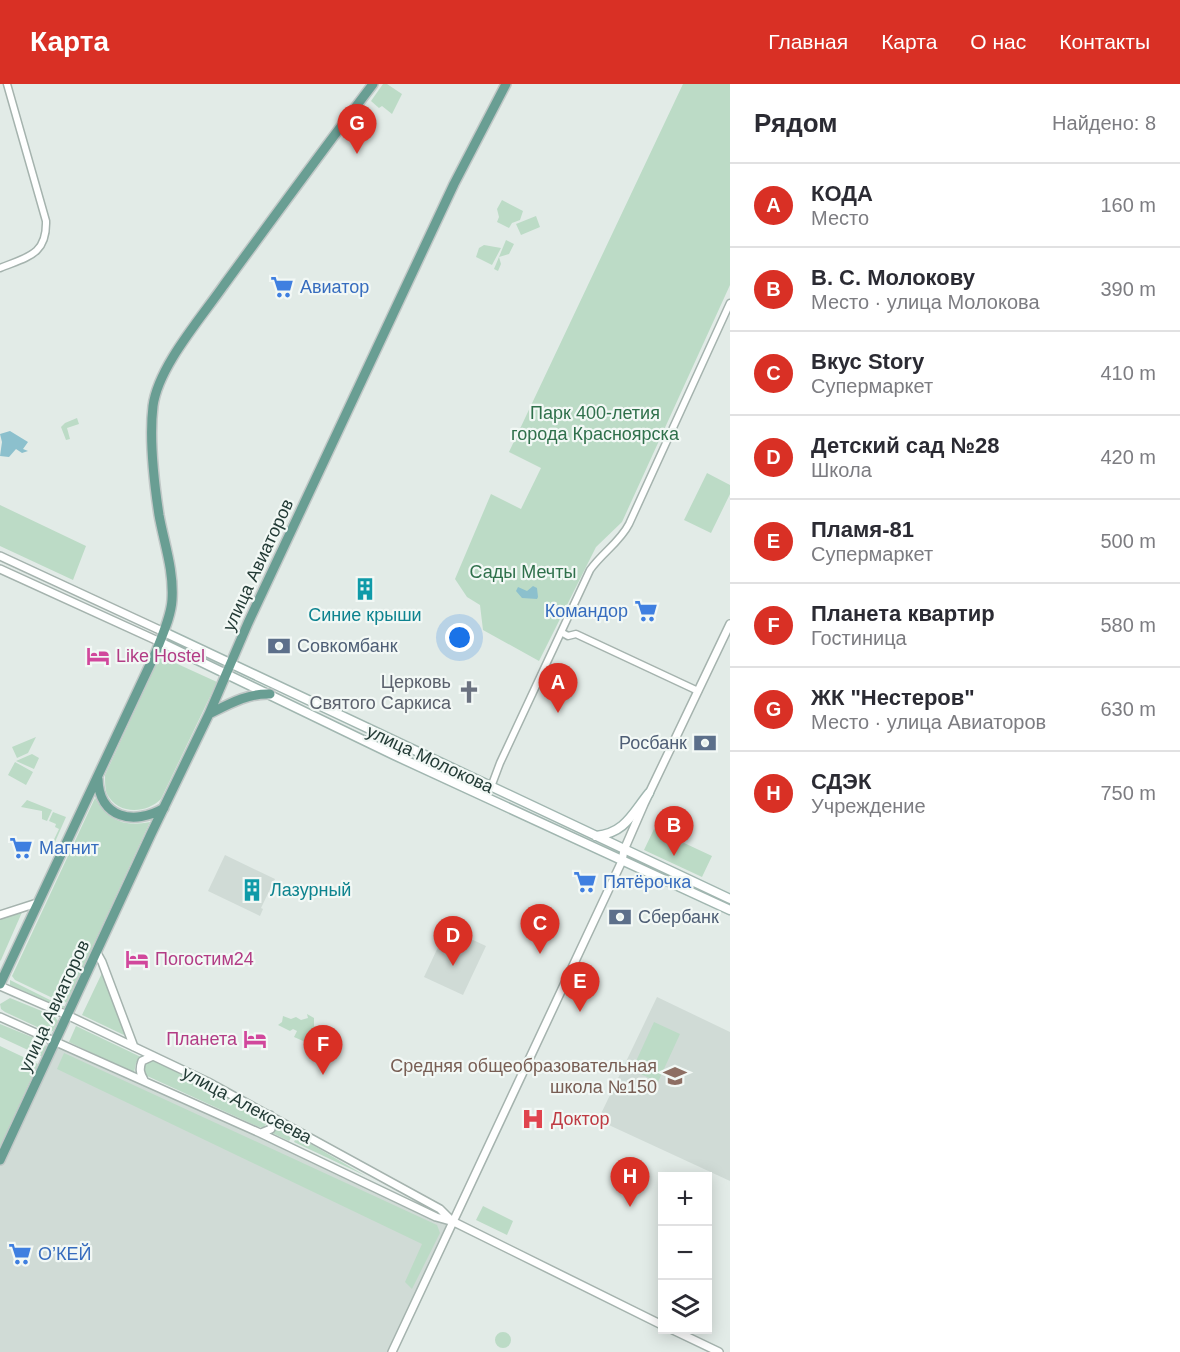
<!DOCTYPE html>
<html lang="ru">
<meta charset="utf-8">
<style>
body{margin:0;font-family:Helvetica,sans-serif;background:#f7f7f7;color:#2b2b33}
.controls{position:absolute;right:18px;bottom:18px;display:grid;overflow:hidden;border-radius:0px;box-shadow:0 3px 15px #0003}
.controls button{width:54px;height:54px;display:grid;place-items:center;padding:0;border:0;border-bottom:2px solid #e1e1e2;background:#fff;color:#2b2b33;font:30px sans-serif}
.you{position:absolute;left:460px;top:554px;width:21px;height:21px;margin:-15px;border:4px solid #fff;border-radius:50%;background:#1a73e8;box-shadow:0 0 0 9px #1a73e833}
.badge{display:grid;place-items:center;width:39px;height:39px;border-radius:50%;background:#d93025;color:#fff;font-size:20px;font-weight:700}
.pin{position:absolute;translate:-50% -50px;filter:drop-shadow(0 2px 3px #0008)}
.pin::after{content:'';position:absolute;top:32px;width:21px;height:18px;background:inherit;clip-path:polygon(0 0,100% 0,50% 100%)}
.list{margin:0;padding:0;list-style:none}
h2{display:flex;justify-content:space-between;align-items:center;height:78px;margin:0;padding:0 24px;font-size:26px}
h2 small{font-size:20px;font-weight:400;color:#7c7c81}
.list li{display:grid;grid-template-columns:39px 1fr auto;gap:18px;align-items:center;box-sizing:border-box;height:84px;padding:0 24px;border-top:2px solid #e1e1e2}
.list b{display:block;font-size:22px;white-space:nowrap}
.list p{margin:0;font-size:20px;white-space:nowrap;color:#7c7c81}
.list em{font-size:20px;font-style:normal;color:#7c7c81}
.icon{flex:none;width:33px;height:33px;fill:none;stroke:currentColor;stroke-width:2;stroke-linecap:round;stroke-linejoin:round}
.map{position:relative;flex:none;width:730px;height:1268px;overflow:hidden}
header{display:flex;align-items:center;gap:36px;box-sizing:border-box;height:84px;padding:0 30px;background:#d93025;color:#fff}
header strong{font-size:28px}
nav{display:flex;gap:33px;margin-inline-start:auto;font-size:21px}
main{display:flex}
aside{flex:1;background:#fff}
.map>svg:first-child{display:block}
</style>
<header>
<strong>Карта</strong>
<nav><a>Главная</a><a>Карта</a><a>О нас</a><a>Контакты</a></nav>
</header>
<main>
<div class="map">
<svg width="730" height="1268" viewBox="0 0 730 1268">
<rect width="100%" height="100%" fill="#e2ebe7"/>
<path fill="#d0dbd6" d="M 225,771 L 275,795 L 261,824 L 263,825 L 260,832 L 208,807 Z
M 447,844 L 486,862 L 463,911 L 424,893 Z
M 657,913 L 730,948 L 730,1097 L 598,1036 Z
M 54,957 L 454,1138 L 392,1268 L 0,1268 L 0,1076 Z"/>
<path fill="#bcdbc6" d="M 383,0 L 387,0 L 402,10 L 392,30 L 382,22 L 379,24 L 371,17 Z
M 683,0 L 730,0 L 730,201 L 622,438 L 596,463 L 539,577 L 483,546 L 480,521 L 467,513 L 455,495 L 491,410 L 521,425 L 541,384 L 509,368 Z
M 502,116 L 523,127 L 520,136 L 512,139 L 509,144 L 497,138 L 499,133 L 497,125 Z
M 536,132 L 540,143 L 521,151 L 516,140 Z
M 506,156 L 514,160 L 509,170 L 499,173 L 501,180 L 498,187 L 494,185 Z
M 484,161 L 501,164 L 492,181 L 476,173 L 479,164 Z
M 77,334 L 79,340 L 67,344 L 70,355 L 66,356 L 61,343 L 65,339 Z
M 707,389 L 730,401 L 730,410 L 711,449 L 684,436 Z
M 0,421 L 86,462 L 73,496 L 0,462 Z
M 160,572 L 217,598 L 161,715 C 146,730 118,731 107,710 C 105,705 105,697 105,691 Z
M 36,653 L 28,669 L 17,674 L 12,663 Z
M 32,670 L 39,674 L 34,685 L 16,677 Z
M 15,678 L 33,688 L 26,701 L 8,691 Z
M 95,714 C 109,737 124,743 150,738 L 67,918 L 63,919 L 15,896 L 12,892 Z
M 27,716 L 52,726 L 47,737 L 42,735 L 42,727 L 21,723 Z
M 53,728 L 66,733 L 51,767 L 49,766 L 59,745 L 55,743 L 56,740 L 49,737 Z
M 654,745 L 712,772 L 702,793 L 644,766 Z
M 23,826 L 1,876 L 0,877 L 0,835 Z
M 102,889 L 126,952 L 82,931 Z
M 10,896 L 62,922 L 65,922 L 66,924 L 63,925 L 10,901 Z
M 10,914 L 54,932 L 58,937 L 53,947 L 48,948 L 5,928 L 1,925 L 0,920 Z
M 307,930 L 314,934 L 314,942 L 322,944 L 328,953 L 329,953 L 324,963 L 320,962 L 317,954 L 313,952 L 310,960 L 294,953 L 297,947 L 293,945 L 290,947 L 278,941 L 282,938 L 283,932 L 291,935 L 296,933 L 301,936 L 308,934 Z
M 654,938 L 680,950 L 658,998 L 632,986 Z
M 0,940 L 44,958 L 47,965 L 43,973 L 0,953 Z
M 76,942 L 141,973 L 136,979 L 134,989 L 69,958 Z
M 0,962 L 38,980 L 0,1063 Z
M 64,969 L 437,1141 L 440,1149 L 412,1205 L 405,1198 L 422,1160 L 57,985 Z
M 151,976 L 204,1000 L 261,1031 L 268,1037 L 264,1043 L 259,1043 L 145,991 L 142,981 L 146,977 Z
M 274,1039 L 293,1050 L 289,1057 L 270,1048 Z
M 297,1052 L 366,1092 L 294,1058 Z
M 483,1122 L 513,1137 L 507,1151 L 476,1136 Z
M495 1256a8 8 0 1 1 16 0a8 8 0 1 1-16 0Z"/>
<path fill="#8cc0cd" d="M 10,347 L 28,358 L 23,365 L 28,367 L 22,369 L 16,365 L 9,373 L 0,372 L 2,358 L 0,350 Z
M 533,502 L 537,504 L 538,513 L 537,515 L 522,514 L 516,507 L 518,503 L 527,507 Z"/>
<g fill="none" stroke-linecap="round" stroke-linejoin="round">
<g stroke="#a5b3ae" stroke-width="9">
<path id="minor" d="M 0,184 C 27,173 47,171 46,137 L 7,0
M 561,548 L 568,552 L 576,550 L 698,607
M 491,703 L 500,679 L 590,486 C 602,469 620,458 629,440 L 730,219"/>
</g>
<g stroke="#a5b3ae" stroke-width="10">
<path id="tertiary" d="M 0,472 L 164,548
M 0,485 L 160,558
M 0,831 L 37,819
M 97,869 L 102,878 L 134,963
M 0,902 L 67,931 L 208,998 L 440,1125 L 452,1137
M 0,933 L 260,1049 L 436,1133 L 454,1138 L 662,1241
M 144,996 C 140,989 139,985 142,977 L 153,972
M 261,1049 L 271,1045 L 272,1041 L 270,1031
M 673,1246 L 719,1268
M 392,1268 L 622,777 L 624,766 L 644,720 L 730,540"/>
</g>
<g stroke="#a1b6b0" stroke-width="11">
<path id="secondary" d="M 164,548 L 730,815
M 160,558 L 394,671 L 730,826
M 596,752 C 625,749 632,730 649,709"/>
</g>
<g stroke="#c1c8c7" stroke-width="12">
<path id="primary" d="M 209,630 C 229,620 248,609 270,610
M 98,695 C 99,734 134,742 164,724
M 0,900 L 156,568 C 162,551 171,533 172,516 C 174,486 164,459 159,431 C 154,398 149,355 153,322 C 158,283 201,234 224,201 C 273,134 322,67 373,0
M 0,1076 L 151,750 L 209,630 L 248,539 L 392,232 L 454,100 L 506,0"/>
</g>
<use href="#minor" stroke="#fff" stroke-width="6"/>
<use href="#tertiary" stroke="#fff" stroke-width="7"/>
<use href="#secondary" stroke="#fff" stroke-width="8"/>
<use href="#primary" stroke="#699e93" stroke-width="9"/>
</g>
<defs>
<g id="supermarket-bare" transform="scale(1.8)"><path d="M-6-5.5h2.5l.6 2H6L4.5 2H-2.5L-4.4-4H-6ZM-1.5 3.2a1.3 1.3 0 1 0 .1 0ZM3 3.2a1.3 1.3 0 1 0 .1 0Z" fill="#3f7fe0" stroke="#f2f8f5" stroke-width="2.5" paint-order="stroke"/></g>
<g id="building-bare" transform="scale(1.8)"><path d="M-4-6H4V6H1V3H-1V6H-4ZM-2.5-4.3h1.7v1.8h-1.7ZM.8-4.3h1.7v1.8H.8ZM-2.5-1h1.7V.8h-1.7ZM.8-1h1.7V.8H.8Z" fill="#0f9aa8" stroke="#f2f8f5" stroke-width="2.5" paint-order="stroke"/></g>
<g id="bank-bare" transform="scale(1.8)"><path d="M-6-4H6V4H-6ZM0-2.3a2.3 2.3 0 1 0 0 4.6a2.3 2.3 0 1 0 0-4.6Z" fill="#5c6f8a" stroke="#f2f8f5" stroke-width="2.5" paint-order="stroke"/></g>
<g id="hotel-bare" transform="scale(1.8)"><path d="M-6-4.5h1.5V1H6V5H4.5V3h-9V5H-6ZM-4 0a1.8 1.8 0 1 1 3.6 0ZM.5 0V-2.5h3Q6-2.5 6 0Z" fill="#d1479c" stroke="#f2f8f5" stroke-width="2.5" paint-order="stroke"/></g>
<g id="church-bare" transform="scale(1.8)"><path d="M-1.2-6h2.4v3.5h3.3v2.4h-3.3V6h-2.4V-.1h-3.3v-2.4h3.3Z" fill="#6b7280" stroke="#f2f8f5" stroke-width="2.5" paint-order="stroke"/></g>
<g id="school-bare" transform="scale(1.8)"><path d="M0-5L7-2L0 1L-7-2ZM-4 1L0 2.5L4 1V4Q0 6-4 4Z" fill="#8d6e63" stroke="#f2f8f5" stroke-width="2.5" paint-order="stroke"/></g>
<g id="hospital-bare" transform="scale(1.8)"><path d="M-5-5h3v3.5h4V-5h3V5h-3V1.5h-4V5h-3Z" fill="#e0444e" stroke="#f2f8f5" stroke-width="2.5" paint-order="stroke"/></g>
</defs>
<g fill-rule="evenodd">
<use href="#supermarket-bare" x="282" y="203"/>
<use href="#building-bare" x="365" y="505"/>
<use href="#supermarket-bare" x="646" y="527"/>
<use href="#bank-bare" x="279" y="562"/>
<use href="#hotel-bare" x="98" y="572"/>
<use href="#church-bare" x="469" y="608"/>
<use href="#bank-bare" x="705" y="659"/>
<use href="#supermarket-bare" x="21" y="764"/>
<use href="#supermarket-bare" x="585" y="798"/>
<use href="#building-bare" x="252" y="806"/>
<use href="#bank-bare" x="620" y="833"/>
<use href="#hotel-bare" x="137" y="875"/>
<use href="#hotel-bare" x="255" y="955"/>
<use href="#school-bare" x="675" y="992"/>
<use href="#hospital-bare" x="533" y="1035"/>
<use href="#supermarket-bare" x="20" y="1170"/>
</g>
<g text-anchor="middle" stroke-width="4.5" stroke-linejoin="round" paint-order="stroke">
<g font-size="18" fill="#366cbe" stroke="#f2f8f5" text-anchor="start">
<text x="300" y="209">Авиатор</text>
<text x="628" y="533" text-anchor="end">Командор</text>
<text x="39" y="770">Магнит</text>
<text x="603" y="804">Пятёрочка</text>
<text x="38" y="1176">О’КЕЙ</text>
</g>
<g font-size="18" fill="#2f704b" stroke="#f2f8f5">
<text x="595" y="335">Парк 400-летия<tspan x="595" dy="21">города Красноярска</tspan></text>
<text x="523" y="494">Сады Мечты</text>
</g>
<g font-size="18" fill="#233b36" stroke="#f2f8f5">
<text transform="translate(258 481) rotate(-65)" y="6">улица Авиаторов</text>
<text transform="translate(430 675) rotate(25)" y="6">улица Молокова</text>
<text transform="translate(54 922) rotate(-65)" y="6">улица Авиаторов</text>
<text transform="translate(247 1021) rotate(28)" y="6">улица Алексеева</text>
</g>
<g font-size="18" fill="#0d838f" stroke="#f2f8f5">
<text x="365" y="537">Синие крыши</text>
<text x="270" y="812" text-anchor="start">Лазурный</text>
</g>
<g font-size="18" fill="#4e5e75" stroke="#f2f8f5" text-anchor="start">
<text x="297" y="568">Совкомбанк</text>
<text x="687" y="665" text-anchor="end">Росбанк</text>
<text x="638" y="839">Сбербанк</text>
</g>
<g font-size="18" fill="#b23c85" stroke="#f2f8f5" text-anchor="start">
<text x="116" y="578">Like Hostel</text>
<text x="155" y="881">Погостим24</text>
<text x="237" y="961" text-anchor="end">Планета</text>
</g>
<g font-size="18" fill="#5b616d" stroke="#f2f8f5" text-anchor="end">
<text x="451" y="604">Церковь<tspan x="451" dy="21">Святого Саркиса</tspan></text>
</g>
<g font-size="18" fill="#785e54" stroke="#f2f8f5" text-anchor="end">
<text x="657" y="988">Средняя общеобразовательная<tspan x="657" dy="21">школа №150</tspan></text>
</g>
<g font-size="18" fill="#be3a42" stroke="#f2f8f5" text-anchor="start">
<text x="551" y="1041">Доктор</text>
</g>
</g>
</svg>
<div class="controls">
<button>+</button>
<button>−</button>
<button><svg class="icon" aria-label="layers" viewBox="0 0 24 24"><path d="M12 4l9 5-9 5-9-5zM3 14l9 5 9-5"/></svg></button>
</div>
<div class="you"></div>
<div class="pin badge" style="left:558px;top:629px">A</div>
<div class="pin badge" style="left:674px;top:772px">B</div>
<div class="pin badge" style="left:540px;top:870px">C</div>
<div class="pin badge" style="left:453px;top:882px">D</div>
<div class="pin badge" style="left:580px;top:928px">E</div>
<div class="pin badge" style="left:323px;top:991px">F</div>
<div class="pin badge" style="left:357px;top:70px">G</div>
<div class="pin badge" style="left:630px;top:1123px">H</div>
</div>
<aside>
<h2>Рядом<small>Найдено: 8</small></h2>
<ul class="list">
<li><span class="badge">A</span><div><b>КОДА</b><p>Место</p></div><em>160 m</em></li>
<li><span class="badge">B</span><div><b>В. С. Молокову</b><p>Место · улица Молокова</p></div><em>390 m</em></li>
<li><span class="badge">C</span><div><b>Вкус Story</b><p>Супермаркет</p></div><em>410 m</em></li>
<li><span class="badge">D</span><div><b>Детский сад №28</b><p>Школа</p></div><em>420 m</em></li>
<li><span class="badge">E</span><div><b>Пламя-81</b><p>Супермаркет</p></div><em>500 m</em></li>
<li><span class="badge">F</span><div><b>Планета квартир</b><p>Гостиница</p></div><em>580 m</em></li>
<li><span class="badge">G</span><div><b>ЖК &quot;Нестеров&quot;</b><p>Место · улица Авиаторов</p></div><em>630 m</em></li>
<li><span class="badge">H</span><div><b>СДЭК</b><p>Учреждение</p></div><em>750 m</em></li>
</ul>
</aside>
</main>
